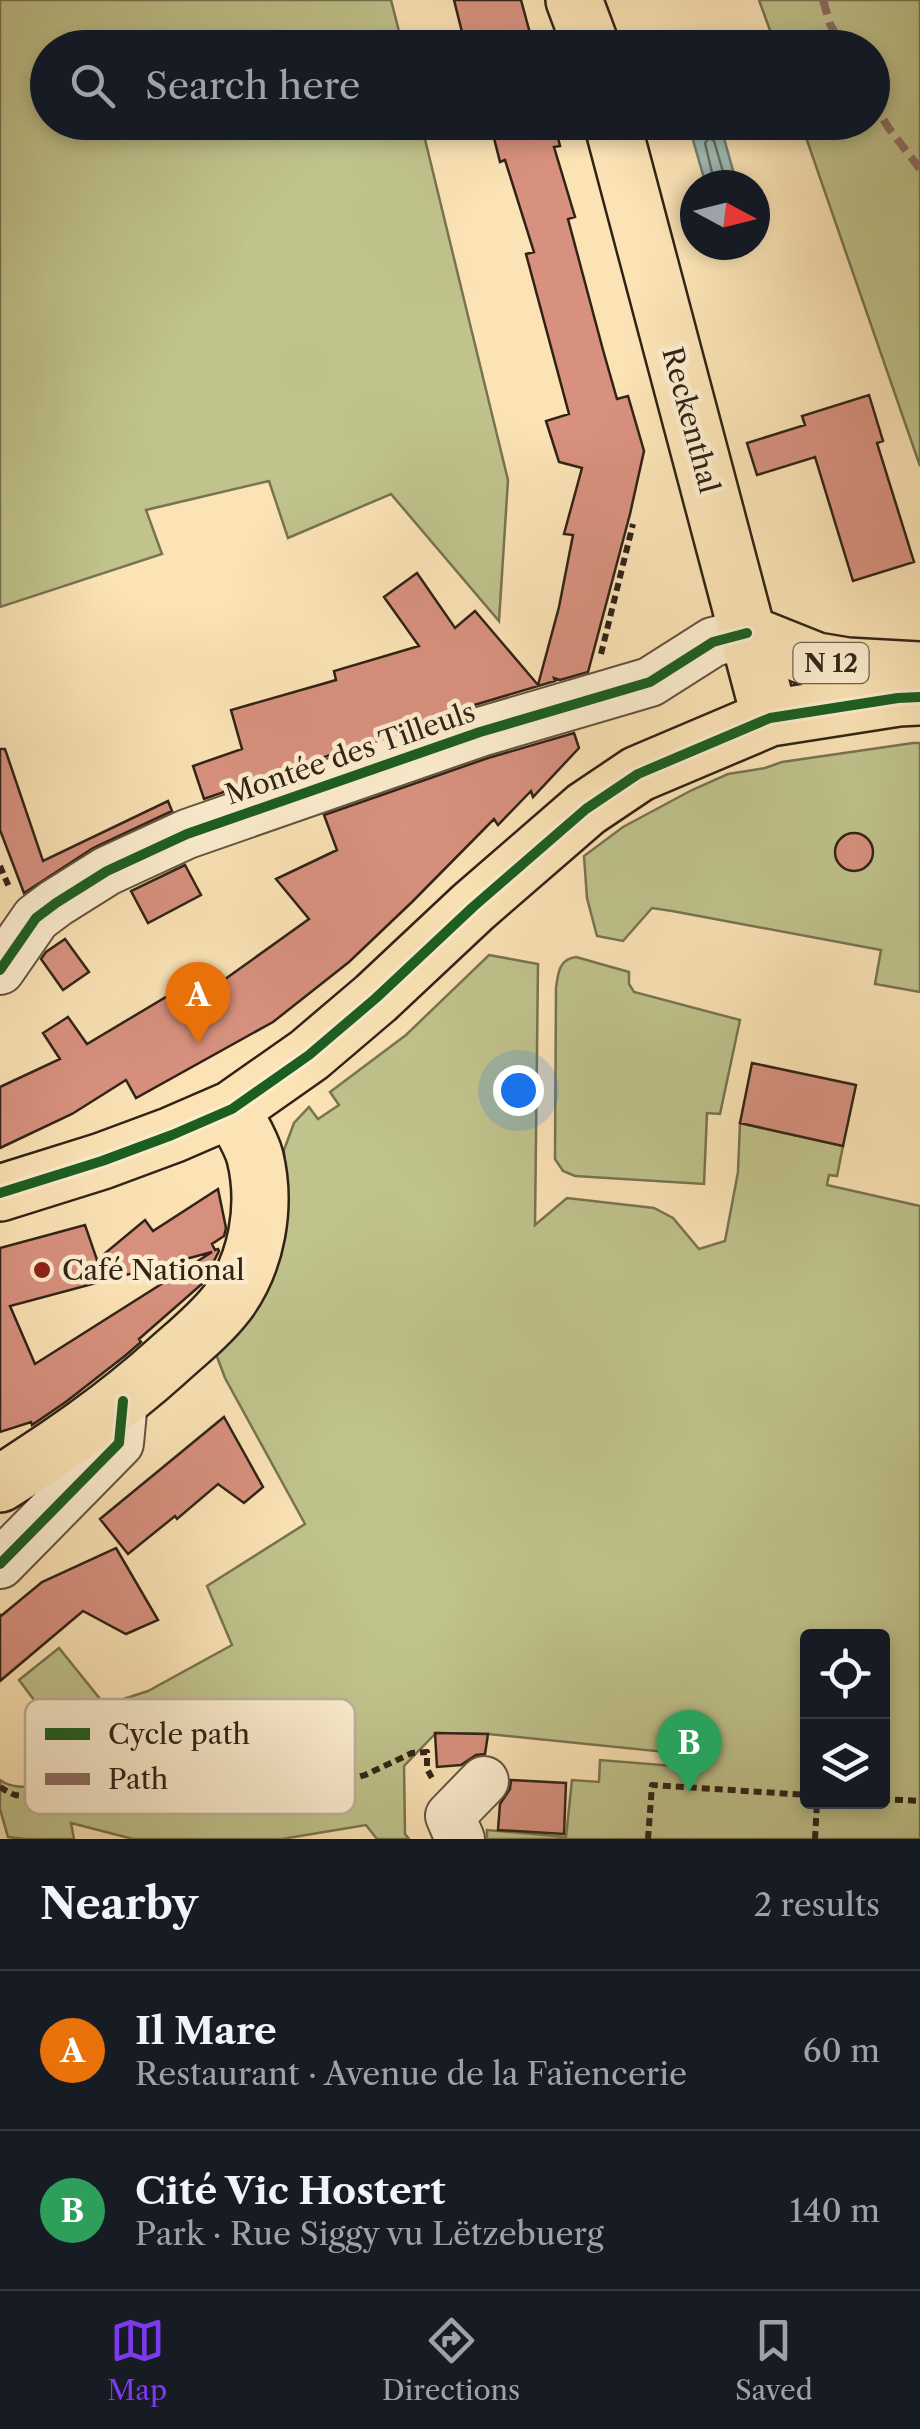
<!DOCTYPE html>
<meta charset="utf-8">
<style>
body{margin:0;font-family:"Libre Caslon Text",serif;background:#20242c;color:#f1f3f6}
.controls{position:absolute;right:30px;bottom:30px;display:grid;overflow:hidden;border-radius:10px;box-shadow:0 5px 15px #0003}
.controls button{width:90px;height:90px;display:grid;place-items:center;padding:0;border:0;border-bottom:2px solid #363941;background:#171b24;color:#f1f3f6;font:50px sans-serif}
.compass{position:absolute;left:680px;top:170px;width:90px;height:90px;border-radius:50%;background:#171b24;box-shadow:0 5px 15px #0003;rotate:97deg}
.you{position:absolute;left:518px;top:1090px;width:35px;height:35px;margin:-25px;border:8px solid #fff;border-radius:50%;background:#1a73e8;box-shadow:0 0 0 15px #1a73e833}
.badge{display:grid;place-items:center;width:65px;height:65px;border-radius:50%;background:#7c3aed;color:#fff;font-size:32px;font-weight:700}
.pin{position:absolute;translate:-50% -82px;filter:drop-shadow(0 2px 5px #0008)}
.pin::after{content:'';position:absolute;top:52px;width:35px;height:30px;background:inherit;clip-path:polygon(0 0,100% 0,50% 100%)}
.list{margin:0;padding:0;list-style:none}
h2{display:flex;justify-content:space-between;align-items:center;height:130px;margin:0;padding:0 40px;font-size:42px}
h2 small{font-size:32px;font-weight:400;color:#9ea1a6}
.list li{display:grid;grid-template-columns:65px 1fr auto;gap:30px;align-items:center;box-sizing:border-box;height:160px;padding:0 40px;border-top:2px solid #363941}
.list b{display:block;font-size:38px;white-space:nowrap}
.list p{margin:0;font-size:32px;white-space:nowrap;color:#9ea1a6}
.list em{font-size:32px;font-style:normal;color:#9ea1a6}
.icon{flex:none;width:55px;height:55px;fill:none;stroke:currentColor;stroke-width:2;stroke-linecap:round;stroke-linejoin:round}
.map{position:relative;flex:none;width:920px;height:1839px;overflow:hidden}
.search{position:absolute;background:#171b24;box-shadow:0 5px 15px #0003;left:30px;right:30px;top:30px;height:110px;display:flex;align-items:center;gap:25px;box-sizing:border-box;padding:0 35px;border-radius:55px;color:#9ea1a6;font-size:38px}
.sheet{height:450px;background:#171b24}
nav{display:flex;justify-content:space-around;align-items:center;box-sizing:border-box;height:140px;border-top:2px solid #363941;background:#171b24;font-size:28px;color:#9ea1a6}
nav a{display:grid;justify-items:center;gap:5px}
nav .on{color:#7c3aed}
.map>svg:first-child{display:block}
</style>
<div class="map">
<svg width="920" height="1839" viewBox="0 0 920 1839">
<rect width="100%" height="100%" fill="#fbe3b5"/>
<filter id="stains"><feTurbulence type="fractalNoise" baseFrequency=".002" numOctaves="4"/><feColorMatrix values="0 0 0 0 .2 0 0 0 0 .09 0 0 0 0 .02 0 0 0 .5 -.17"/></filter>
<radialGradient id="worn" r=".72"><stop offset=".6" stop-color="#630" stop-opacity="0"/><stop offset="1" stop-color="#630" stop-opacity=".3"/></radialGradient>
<path fill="#c0c38c" stroke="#787351" stroke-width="2.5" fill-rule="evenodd" d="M 0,0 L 391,0 L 403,47 L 48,48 L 48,122 L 421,123 L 508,480 L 499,621 L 391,494 L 288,538 L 269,481 L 146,510 L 162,554 L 0,607 Z
M 759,0 L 920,0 L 920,466 L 801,123 L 872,122 L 872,48 L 776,47 Z
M 913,743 L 920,743 L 920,992 L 875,984 L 881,950 L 672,911 L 652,908 L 623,941 L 597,936 L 587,898 L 584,856 L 623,827 L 692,790 L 728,774 L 765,768 L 782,762 Z
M 489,955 L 538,964 L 535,1225 L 567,1198 L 654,1208 L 673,1218 L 699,1249 L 725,1241 L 738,1172 L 740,1123 L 843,1146 L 837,1176 L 829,1175 L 827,1185 L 920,1206 L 920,1839 L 487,1839 L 487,1830 L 566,1837 L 572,1780 L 599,1782 L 600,1760 L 674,1766 L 676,1753 L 488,1734 L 436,1733 L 404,1766 L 405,1834 L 409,1839 L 377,1839 L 366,1825 L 282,1839 L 133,1839 L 71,1823 L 74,1839 L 25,1839 L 8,1837 L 0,1809 L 0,1780 C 19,1794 46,1783 66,1775 L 67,1769 L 90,1739 L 56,1714 L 37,1704 L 19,1680 L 59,1648 L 105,1705 L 148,1691 L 232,1645 L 207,1586 L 305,1524 L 225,1378 L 216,1354 L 286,1191 L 284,1150 L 294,1123 L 309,1107 L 318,1119 L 339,1105 L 330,1092 L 406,1035 ZM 808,1636 L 882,1636 L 882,1802 L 808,1802 Z
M 576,957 L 629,972 L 629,984 L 634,992 L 740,1020 L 720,1114 L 707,1113 L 704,1184 L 575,1176 L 563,1171 L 555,1159 L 556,988 C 558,973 559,959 576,957 Z"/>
<path fill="#a1bdb6" stroke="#747f76" stroke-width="2.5" d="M 720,124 L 737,185 L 706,185 L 691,133 Z"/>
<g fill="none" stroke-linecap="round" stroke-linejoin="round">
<path stroke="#687066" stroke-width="2.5" d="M 715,185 L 705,143 L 709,138 L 714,141 L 727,185"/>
</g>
<path fill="#d8917f" stroke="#302316" stroke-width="2.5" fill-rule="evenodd" d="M 454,0 L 521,0 L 534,48 L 466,48 Z
M 490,122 L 554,122 L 560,146 L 554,147 L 575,217 L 568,219 L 603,350 L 617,399 L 628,396 L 644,451 L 630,514 L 588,672 L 560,680 L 554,678 L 555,681 L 471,706 L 204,799 L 193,766 L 242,749 L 231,710 L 336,680 L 334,671 L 419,646 L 384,597 L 417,573 L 455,628 L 475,611 L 538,685 L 559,607 L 573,535 L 564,534 L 582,468 L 559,462 L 546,421 L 569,414 L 526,254 L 534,252 L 505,160 L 500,162 Z
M 869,395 L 883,441 L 877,443 L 914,562 L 853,581 L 815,457 L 757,475 L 747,443 L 805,425 L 802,416 Z
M 574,733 L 579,748 L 533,797 L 531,791 L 498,825 L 494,819 L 412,902 L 349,962 L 273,1022 L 136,1098 L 126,1080 L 72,1114 L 0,1148 L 0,1087 L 60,1059 L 43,1033 L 68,1017 L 87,1044 L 213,969 L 221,982 L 309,919 L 276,879 L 337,850 L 324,815 L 488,758 Z
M 0,749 L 5,749 L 43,861 L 168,801 L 172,811 L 93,848 L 24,893 L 0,830 Z
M835 852a19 19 0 1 1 38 0a19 19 0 1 1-38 0Z
M 185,865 L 201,895 L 148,923 L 131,891 Z
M 65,939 L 89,972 L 63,990 L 41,959 L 46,952 Z
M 752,1063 L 856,1085 L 843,1146 L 740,1123 Z
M 218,1189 L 226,1228 L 224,1236 L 212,1244 L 215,1250 L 218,1249 L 219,1251 L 203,1283 L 139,1339 L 141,1342 L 126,1355 L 67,1401 L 32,1425 L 31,1422 L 0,1432 L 0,1248 L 85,1225 L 97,1260 L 145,1220 L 153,1231 ZM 212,1252 L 35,1364 L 10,1306 Z
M 224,1417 L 263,1487 L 244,1503 L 218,1484 L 177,1519 L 175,1516 L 128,1554 L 100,1519 Z
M 116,1548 L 158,1620 L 126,1634 L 83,1611 L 0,1681 L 0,1614 L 1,1616 L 42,1582 Z
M 435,1733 L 488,1734 L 485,1754 L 476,1755 L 461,1765 L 437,1767 Z
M 511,1780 L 566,1783 L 564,1834 L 498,1830 L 500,1804 L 510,1789 Z"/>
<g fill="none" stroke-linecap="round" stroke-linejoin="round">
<g stroke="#63533e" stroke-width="52">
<path id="minor" d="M 0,970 L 36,918 L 56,903 L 107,871 L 187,834 L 480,732 L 650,682 L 713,642 L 747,633
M 0,1564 L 119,1443 L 123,1401
M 460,1839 L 450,1816 L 484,1781"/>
</g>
<g stroke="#302316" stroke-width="60">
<path id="major" d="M 574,0 L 592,48
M 612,122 L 770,718
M 747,633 L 817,661 L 847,666 L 920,670
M 0,1193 L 102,1161 L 172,1135 L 232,1109 L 309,1055 L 376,998 L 473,907 L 586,809 L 638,774 L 770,718 L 898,698 L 920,697
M 0,1484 C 59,1446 114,1409 166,1362 C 187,1343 210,1325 227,1303 C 257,1263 267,1206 255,1157 C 251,1141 239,1124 232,1109"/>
</g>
<path stroke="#302316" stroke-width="6" stroke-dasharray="8 5" stroke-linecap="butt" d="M 601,654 L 633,524
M 0,866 L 9,887
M 0,1787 C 3,1789 12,1794 15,1795 C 38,1799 69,1788 87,1775 C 96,1768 103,1758 110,1749 L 134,1746 L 249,1793 L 313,1791 L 365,1775 L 412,1753 L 427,1752 L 427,1769 L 432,1778
M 882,1799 L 920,1801
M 648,1839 L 652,1785 L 808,1795
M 815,1839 L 817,1802"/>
<use href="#minor" stroke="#fcedcf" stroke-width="48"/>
<use href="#major" stroke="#fbe3b5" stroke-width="55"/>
<path stroke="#8d6e63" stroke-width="8" stroke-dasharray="15 8" stroke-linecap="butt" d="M 823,0 L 830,24 L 843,48
M 872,100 L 888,127 L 920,169"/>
<g stroke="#fcedcf" stroke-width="16">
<path id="cycleway" d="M 0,970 L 36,918 L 56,903 L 107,871 L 187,834 L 480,732 L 650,682 L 713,642 L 747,633
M 0,1193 L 102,1161 L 172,1135 L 232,1109 L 309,1055 L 376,998 L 473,907 L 586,809 L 638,774 L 770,718 L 898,698 L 920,697
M 0,1564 L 119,1443 L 123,1401"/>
</g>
<use href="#cycleway" stroke="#1b5e20" stroke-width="10"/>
</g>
<circle fill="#8f2418" stroke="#fcedcf" stroke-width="4" cx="42" cy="1270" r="10"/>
<g text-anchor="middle" stroke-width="9" stroke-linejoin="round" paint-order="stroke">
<rect fill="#fcedcf" stroke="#6d604e" stroke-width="2.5" x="793.5" y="643" width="75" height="40" rx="8"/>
<g font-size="25" font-weight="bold" fill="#302316">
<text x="831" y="672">N 12</text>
</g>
<g font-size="28" fill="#302316" stroke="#fcedcf">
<text transform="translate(691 420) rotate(75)" y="10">Reckenthal</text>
<text transform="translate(350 753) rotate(-19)" y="10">Montée des Tilleuls</text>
</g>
<g font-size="28" fill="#302316" stroke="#fcedcf" text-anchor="start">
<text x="62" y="1280">Café National</text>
</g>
</g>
<rect x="25" y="1699" width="330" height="115" rx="15" fill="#fcedcf" stroke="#bfb098" stroke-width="2.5"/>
<rect x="45" y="1728" width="45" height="12" fill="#1b5e20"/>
<rect x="45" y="1773" width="45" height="12" fill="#8d6e63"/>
<g font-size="28" fill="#302316">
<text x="108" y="1744">Cycle path</text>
<text x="108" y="1789">Path</text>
</g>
<rect width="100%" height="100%" filter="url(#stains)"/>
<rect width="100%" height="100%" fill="url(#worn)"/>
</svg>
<div class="controls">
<button><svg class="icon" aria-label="locate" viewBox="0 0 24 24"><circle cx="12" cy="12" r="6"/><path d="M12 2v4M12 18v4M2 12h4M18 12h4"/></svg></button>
<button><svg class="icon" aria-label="layers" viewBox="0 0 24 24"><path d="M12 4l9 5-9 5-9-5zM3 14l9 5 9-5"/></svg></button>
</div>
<svg class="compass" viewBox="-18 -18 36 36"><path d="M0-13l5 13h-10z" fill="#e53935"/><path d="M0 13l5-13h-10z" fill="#9ea1a6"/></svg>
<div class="you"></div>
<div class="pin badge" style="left:198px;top:1044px;background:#e8710a">A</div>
<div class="pin badge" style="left:689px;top:1792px;background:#2e9e5b">B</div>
<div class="search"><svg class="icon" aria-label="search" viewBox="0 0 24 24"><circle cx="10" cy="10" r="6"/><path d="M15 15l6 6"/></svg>Search here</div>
</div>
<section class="sheet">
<h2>Nearby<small>2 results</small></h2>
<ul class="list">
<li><span class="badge" style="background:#e8710a">A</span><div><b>Il Mare</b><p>Restaurant · Avenue de la Faïencerie</p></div><em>60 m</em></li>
<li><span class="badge" style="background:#2e9e5b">B</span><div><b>Cité Vic Hostert</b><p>Park · Rue Siggy vu Lëtzebuerg</p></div><em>140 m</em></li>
</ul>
</section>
<nav>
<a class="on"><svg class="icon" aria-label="map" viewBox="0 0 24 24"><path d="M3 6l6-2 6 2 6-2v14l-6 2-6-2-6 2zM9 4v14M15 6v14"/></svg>Map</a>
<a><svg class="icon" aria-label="directions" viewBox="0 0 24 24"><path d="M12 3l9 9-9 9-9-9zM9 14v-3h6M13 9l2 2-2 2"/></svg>Directions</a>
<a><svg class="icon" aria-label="saved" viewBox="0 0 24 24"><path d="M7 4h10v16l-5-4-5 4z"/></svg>Saved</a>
</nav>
